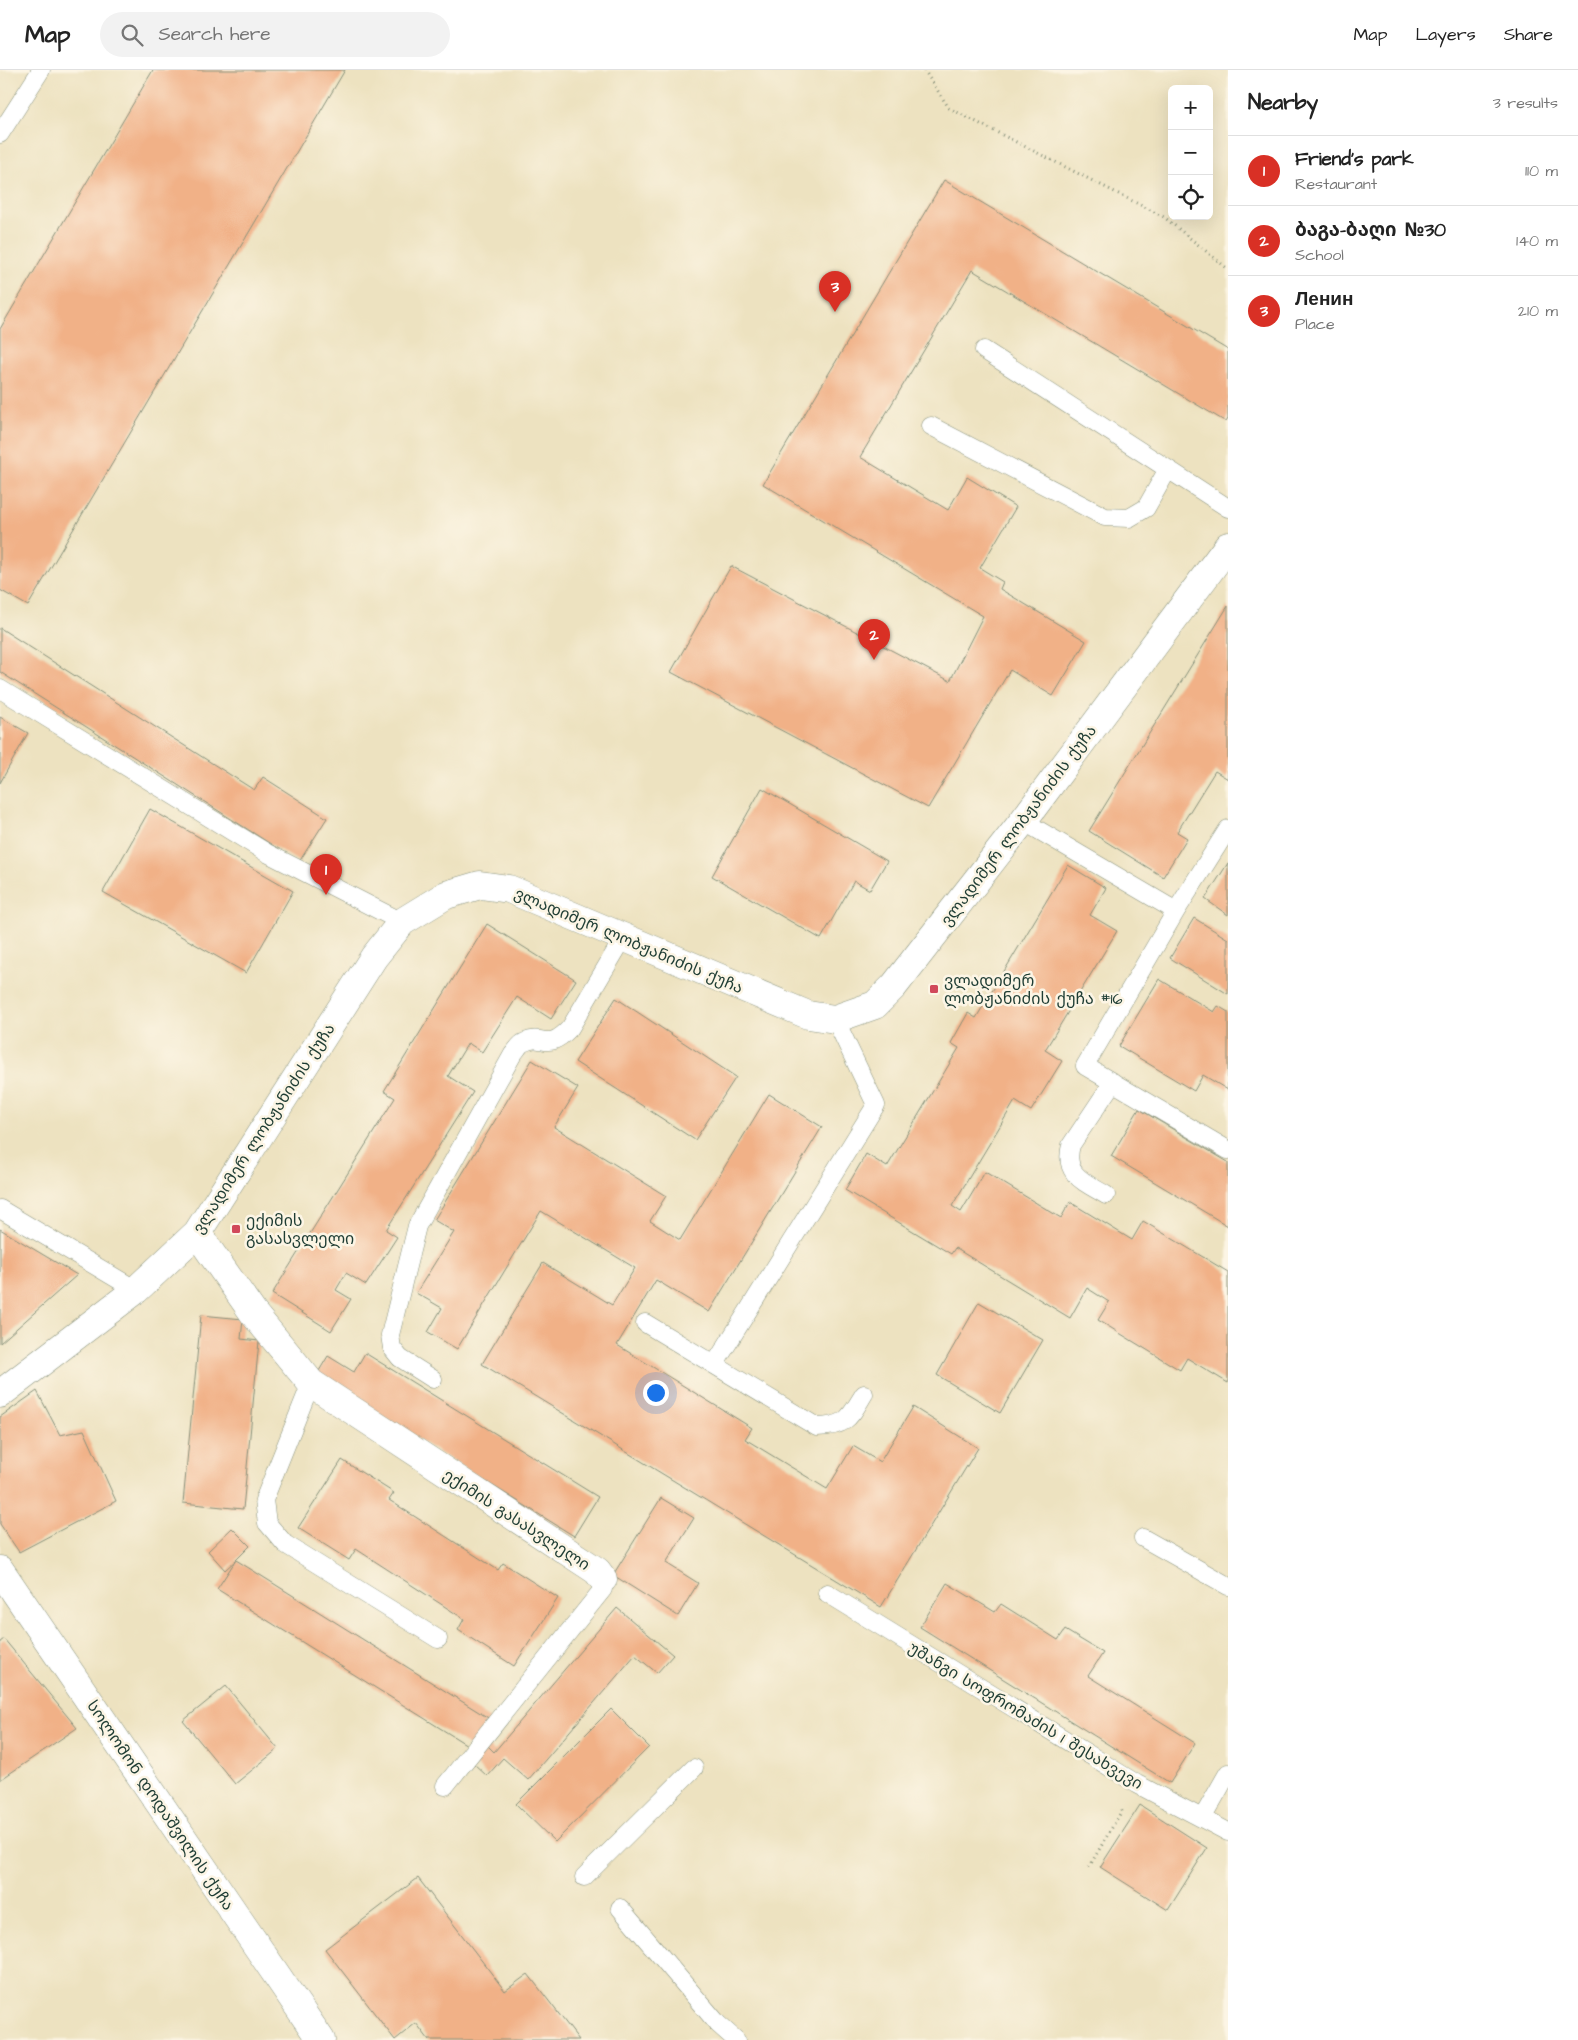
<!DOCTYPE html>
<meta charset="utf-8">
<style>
body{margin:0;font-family:"Architects Daughter","Noto Sans Georgian",sans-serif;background:#f2f2f2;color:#222}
.controls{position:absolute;right:15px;top:15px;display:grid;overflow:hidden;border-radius:8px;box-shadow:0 5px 20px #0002}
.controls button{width:45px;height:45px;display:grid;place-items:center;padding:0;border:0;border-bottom:1px solid #e0e0e0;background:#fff;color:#222;font:25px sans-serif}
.you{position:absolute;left:655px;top:1322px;width:18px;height:18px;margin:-12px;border:4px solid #fff;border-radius:50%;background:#1a73e8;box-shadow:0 0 0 8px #1a73e833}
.badge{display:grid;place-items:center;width:32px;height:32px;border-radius:50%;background:#d93025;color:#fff;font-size:16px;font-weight:700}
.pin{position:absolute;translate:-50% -41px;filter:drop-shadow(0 1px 2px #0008)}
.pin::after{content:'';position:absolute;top:26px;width:18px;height:15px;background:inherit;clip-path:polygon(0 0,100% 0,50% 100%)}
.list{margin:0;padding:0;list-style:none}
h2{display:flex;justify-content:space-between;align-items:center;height:65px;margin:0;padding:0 20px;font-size:21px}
h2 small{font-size:16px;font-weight:400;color:#767676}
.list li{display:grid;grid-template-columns:32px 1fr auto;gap:15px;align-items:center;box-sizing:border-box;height:70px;padding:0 20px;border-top:1px solid #e0e0e0}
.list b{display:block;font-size:19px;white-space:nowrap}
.list p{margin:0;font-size:16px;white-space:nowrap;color:#767676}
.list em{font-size:16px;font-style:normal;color:#767676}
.icon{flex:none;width:28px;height:28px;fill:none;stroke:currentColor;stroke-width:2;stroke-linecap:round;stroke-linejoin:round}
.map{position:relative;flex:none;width:1228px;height:1970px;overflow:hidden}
header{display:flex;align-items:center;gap:30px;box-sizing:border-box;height:70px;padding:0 25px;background:#fff;border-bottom:1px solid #e0e0e0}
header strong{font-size:24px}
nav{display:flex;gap:28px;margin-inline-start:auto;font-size:18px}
.search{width:350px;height:45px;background:#f2f2f2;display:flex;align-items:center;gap:12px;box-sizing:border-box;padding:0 18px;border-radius:28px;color:#767676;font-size:19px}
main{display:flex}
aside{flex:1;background:#fff}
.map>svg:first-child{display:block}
</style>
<header>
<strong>Map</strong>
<div class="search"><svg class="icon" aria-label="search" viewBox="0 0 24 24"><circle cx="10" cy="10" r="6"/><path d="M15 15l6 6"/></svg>Search here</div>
<nav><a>Map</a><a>Layers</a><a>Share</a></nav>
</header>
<main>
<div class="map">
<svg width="1228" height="1970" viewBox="0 0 1228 1970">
<rect width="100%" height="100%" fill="#fcf5e5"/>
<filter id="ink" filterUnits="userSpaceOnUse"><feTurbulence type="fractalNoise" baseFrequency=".02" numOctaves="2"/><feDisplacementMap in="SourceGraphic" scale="10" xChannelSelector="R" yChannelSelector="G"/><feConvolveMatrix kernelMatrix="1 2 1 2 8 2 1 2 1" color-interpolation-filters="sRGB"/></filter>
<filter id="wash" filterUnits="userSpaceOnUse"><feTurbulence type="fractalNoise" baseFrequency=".0096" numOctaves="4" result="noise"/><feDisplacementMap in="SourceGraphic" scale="20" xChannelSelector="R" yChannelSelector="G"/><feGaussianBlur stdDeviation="1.12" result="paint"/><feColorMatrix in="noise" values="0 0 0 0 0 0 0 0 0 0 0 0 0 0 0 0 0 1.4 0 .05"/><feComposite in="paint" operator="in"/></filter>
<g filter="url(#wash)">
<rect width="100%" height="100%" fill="#ede2c0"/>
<g id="blocks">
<path fill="#f1b187" d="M 153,0 L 345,0 L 28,536 L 0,520 L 0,259 Z
M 944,110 L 1228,280 L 1228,349 L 1226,352 L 972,200 L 860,387 L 948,440 L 967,407 L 1016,437 L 980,498 L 1003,512 L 1000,519 L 1086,571 L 1053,626 L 1010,600 L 928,738 L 671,602 L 731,496 L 950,611 L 983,546 L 763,414 Z
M 1228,536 L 1228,709 L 1215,701 L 1177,762 L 1187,768 L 1163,807 L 1089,761 Z
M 0,558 L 254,720 L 263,707 L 327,748 L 299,792 L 0,602 Z
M 0,647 L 28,663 L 0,713 Z
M 762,718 L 887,791 L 870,820 L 854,811 L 821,869 L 712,806 Z
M 150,739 L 293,821 L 246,903 L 103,822 Z
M 1228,793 L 1228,845 L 1205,829 Z
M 1068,795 L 1106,818 L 1090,845 L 1117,861 L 1045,980 L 1062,991 L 1031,1041 L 1015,1031 L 952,1136 L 961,1142 L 985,1102 L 1061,1148 L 1070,1132 L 1132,1170 L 1143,1151 L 1228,1202 L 1228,1313 L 1187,1288 L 1180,1300 L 1098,1250 L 1109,1232 L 1087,1218 L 1070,1248 L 955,1178 L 951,1184 L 845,1120 L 866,1084 L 887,1097 L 959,978 L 951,973 L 968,943 L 976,948 Z
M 1194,848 L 1228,869 L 1228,924 L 1170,888 Z
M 487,854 L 576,910 L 551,949 L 517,927 L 482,982 L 468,973 L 448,1006 L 473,1022 L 386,1160 L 397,1167 L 366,1215 L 346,1203 L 336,1220 L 351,1229 L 331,1261 L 272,1224 L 395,1028 L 384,1021 Z
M 1159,909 L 1214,942 L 1218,936 L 1228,942 L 1228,1020 L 1203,1005 L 1194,1021 L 1119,976 Z
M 616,928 L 736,1007 L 695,1070 L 575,992 Z
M 532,990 L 578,1018 L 554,1057 L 666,1126 L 650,1151 L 680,1170 L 769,1024 L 822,1057 L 709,1242 L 656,1210 L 617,1275 L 752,1358 L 745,1369 L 827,1419 L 853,1376 L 880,1392 L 913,1337 L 978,1378 L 881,1537 L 482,1294 L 543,1193 L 612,1235 L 635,1198 L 541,1141 L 457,1279 L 428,1262 L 442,1238 L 416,1223 L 454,1162 L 434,1150 Z
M 1139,1039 L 1228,1092 L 1228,1156 L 1111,1086 Z
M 0,1159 L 77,1205 L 0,1273 Z
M 979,1232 L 1043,1270 L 1000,1343 L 937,1305 Z
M 201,1245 L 243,1249 L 241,1269 L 259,1271 L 243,1439 L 183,1433 Z
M 365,1283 L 598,1427 L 574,1466 L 316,1306 L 328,1286 L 354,1302 Z
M 37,1321 L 60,1365 L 84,1360 L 116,1431 L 19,1482 L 0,1454 L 0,1347 Z
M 342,1390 L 394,1423 L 389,1430 L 498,1500 L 503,1493 L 558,1528 L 514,1596 L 458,1560 L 464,1549 L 356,1479 L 349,1490 L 298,1458 Z
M 661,1428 L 694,1448 L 666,1493 L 698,1513 L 678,1546 L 613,1505 Z
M 232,1458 L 250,1476 L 236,1490 L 490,1649 L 472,1678 L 217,1519 L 236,1490 L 225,1500 L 208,1481 Z
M 947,1513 L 995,1542 L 1001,1534 L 1058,1570 L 1065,1560 L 1103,1583 L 1088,1606 L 1195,1673 L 1170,1713 L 920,1557 Z
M 617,1538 L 673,1585 L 657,1603 L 635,1585 L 528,1710 L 503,1688 L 487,1706 L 473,1693 L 488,1676 L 494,1682 Z
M 4,1569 L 77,1658 L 0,1710 L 0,1572 Z
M 226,1616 L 278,1679 L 235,1714 L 183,1651 Z
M 611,1639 L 649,1677 L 555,1772 L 516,1734 Z
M 1140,1735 L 1207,1778 L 1168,1840 L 1100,1797 Z
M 418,1808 L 505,1921 L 528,1904 L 579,1970 L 429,1970 L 416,1953 L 395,1970 L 325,1879 Z"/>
</g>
</g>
<g filter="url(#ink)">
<use href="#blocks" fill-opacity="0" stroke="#86907a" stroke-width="1"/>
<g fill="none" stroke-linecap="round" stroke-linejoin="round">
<g stroke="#86907a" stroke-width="19">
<path id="service" d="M 0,64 L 41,0
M 984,280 L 1228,438
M 931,356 L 1105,447 L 1129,448 L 1146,438 L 1168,399
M 0,619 L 267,783 L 402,852
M 1023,751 L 1176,841 L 1085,996 L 1228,1080
M 1176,841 L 1228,759
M 1106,1125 C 1084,1112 1063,1105 1071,1075 L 1113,1012
M 0,1139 L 136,1220
M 645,1253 L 817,1357 C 848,1356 849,1348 864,1324
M 715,1294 L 876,1035 L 835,949
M 433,1309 L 400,1288 L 392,1278 L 390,1265 L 417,1156 L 513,984 C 517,980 520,973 525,972 C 544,963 546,983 570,958 L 624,867
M 311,1313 L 264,1430 L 267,1453 L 285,1474 L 438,1569
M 1143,1468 L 1228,1516
M 827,1523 L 1137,1714 L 1228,1762
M 445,1716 L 603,1519 L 603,1509
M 1203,1747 L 1228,1703
M 584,1807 L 694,1698
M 620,1838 L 718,1954 L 736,1970"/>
</g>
<g stroke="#86907a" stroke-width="29">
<path id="minor" d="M 197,1163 L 254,1244 L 311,1313 L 597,1501 L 603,1509
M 0,1324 L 136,1220 L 197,1163 L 374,887 L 402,852 L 446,825 L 480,815 L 509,819 L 808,945 L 835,949 L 875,935 L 894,916 L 1023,751 L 1228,476
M 0,1500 L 321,1970"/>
</g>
<path stroke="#86907a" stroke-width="3" stroke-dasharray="1 4" stroke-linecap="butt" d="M 924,0 L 949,38 L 1164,147 L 1228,199
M 1089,1797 L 1124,1737"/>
<use href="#service" stroke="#fff" stroke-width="18"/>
<use href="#minor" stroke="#fff" stroke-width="28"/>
</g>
</g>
<g fill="#d1495b" stroke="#fcf5e5" stroke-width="2">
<rect x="929" y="914" width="10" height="10" rx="2.5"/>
<rect x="231" y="1154" width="10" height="10" rx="2.5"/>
</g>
<g text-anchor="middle" stroke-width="5" stroke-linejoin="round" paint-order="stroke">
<g font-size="16" fill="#1f3d34" stroke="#fcf5e5">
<text transform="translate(1018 755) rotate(-53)" y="6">ვლადიმერ ლობჟანიძის ქუჩა</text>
<text transform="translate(629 870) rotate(23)" y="6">ვლადიმერ ლობჟანიძის ქუჩა</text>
<text transform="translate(263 1058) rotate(-57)" y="6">ვლადიმერ ლობჟანიძის ქუჩა</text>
<text transform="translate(517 1449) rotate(33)" y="6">ექიმის გასასვლელი</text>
<text transform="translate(1026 1645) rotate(31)" y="6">უშანგი სოფრომაძის I შესახვევი</text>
<text transform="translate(161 1735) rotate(56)" y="6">სოლომონ დოდაშვილის ქუჩა</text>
</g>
<g font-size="16" fill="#1f3d34" stroke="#fcf5e5" text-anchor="start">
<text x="944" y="916">ვლადიმერ<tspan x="944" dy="18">ლობჟანიძის ქუჩა #16</tspan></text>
<text x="246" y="1156">ექიმის<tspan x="246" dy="18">გასასვლელი</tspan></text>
</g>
</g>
</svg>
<div class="controls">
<button>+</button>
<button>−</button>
<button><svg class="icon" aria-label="locate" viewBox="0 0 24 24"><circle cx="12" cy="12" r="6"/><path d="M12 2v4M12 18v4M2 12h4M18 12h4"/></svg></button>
</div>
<div class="you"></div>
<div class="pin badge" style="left:326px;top:825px">1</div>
<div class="pin badge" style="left:874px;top:590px">2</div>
<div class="pin badge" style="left:835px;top:242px">3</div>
</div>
<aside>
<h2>Nearby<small>3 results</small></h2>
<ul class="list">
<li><span class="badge">1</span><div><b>Friend's park</b><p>Restaurant</p></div><em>110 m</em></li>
<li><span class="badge">2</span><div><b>ბაგა-ბაღი №30</b><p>School</p></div><em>140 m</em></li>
<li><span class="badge">3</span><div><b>Ленин</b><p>Place</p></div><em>210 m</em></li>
</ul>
</aside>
</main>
